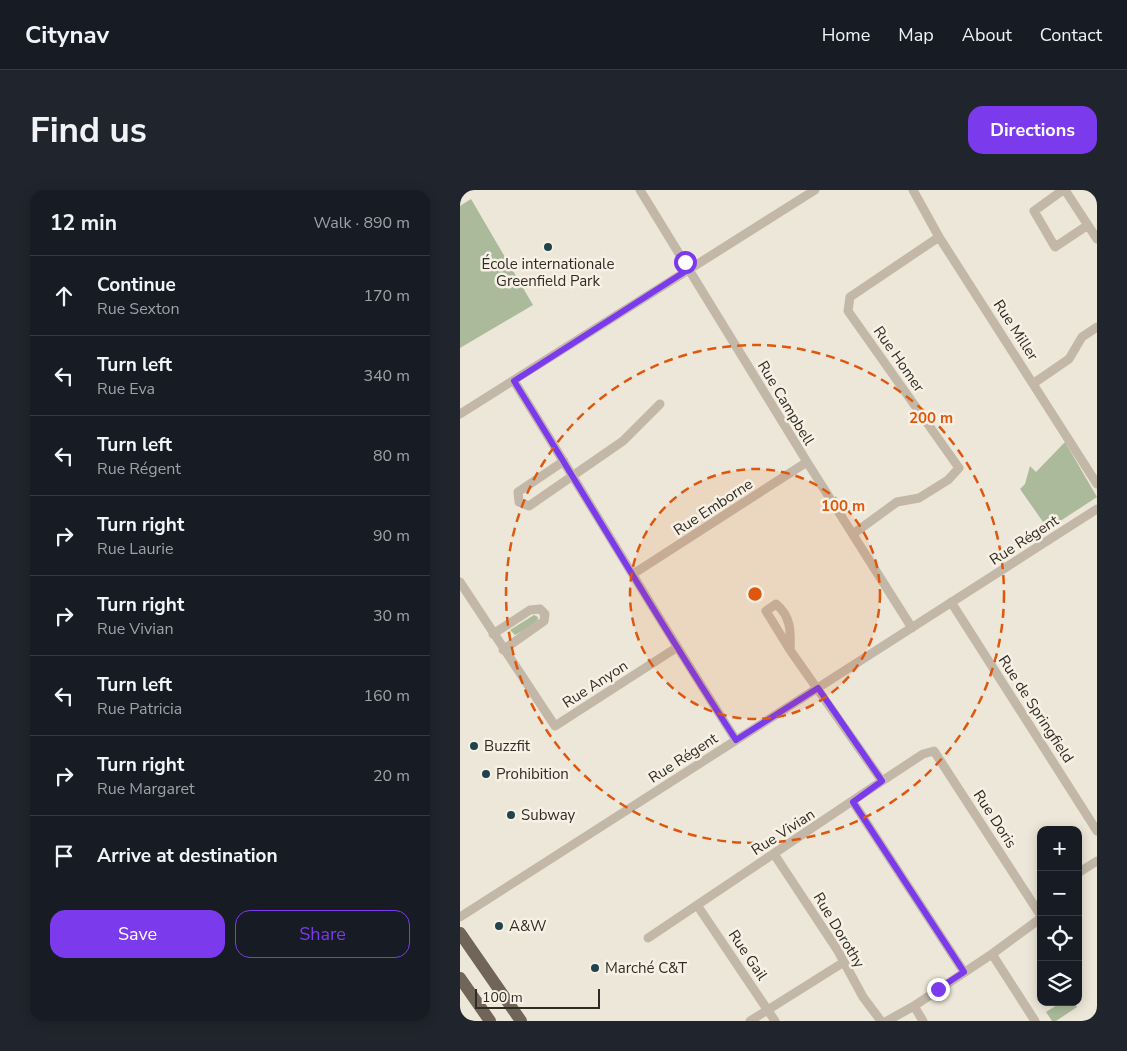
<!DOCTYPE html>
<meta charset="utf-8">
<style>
body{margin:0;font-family:"Nunito Sans",sans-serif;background:#20242c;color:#f1f3f6}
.controls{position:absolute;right:15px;bottom:15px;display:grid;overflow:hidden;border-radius:10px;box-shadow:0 2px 12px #0003}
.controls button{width:45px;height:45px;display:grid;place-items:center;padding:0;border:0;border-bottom:1px solid #363941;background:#171b24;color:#f1f3f6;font:25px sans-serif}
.scale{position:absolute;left:15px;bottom:12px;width:125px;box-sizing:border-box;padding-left:5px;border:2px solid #312b26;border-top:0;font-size:14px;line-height:18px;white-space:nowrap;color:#312b26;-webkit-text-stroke:4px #f6f1e4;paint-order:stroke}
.stop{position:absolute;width:15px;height:15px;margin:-11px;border:4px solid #7c3aed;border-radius:50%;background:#fff}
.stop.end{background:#7c3aed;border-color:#fff;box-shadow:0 1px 5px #0008}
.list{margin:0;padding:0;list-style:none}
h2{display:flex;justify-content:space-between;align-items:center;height:65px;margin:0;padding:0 20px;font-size:21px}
h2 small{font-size:16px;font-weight:400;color:#9ea1a6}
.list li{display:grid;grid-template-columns:32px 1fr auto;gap:15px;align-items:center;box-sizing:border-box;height:80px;padding:0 20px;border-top:1px solid #363941}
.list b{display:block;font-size:19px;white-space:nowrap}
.list p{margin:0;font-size:16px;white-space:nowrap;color:#9ea1a6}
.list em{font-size:16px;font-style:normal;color:#9ea1a6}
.actions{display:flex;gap:10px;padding:15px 20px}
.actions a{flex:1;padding:11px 0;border:1px solid #7c3aed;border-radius:15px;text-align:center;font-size:18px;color:#7c3aed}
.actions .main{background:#7c3aed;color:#fff}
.icon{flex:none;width:28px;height:28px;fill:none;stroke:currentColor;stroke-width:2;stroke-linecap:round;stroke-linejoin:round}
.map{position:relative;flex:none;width:637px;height:831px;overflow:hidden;border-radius:15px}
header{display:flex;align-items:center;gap:30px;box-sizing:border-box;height:70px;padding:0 25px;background:#171b24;border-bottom:1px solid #363941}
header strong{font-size:24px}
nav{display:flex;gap:28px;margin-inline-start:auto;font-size:18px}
.intro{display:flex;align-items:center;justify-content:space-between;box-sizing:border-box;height:120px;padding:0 30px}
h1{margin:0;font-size:35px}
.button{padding:12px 22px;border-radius:15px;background:#7c3aed;color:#fff;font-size:18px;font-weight:700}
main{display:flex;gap:30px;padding:0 30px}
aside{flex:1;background:#171b24;border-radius:15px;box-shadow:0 2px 12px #0003}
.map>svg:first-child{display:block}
</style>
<header>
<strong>Citynav</strong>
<nav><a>Home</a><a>Map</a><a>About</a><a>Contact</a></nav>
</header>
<div class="intro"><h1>Find us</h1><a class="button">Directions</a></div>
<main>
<aside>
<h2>12 min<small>Walk · 890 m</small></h2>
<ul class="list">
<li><svg class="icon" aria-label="ahead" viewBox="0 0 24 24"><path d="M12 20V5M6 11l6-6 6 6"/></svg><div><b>Continue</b><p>Rue Sexton</p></div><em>170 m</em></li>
<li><svg class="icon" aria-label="left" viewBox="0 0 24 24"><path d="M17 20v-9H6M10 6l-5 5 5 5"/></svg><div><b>Turn left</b><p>Rue Eva</p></div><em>340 m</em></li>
<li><svg class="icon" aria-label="left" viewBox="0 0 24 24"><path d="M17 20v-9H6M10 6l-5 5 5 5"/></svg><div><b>Turn left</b><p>Rue Régent</p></div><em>80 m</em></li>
<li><svg class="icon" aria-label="right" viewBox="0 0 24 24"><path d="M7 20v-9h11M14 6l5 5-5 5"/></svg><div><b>Turn right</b><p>Rue Laurie</p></div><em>90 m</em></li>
<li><svg class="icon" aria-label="right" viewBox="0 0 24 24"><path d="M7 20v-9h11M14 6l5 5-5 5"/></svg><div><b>Turn right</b><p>Rue Vivian</p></div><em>30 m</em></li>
<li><svg class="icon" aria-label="left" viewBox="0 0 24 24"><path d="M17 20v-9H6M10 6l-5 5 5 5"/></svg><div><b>Turn left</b><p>Rue Patricia</p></div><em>160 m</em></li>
<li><svg class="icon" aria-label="right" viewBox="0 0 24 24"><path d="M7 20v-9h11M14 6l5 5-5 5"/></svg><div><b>Turn right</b><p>Rue Margaret</p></div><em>20 m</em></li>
<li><svg class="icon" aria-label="arrive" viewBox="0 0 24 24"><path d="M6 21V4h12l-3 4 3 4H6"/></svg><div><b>Arrive at destination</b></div></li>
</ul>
<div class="actions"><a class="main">Save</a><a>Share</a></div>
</aside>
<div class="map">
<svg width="637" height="831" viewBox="0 0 637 831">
<rect width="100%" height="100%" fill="#ede7d9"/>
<path fill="#abba9b" d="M 11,9 L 73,115 L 0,158 L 0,16 Z
M 605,252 L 637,307 L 588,339 L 560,299 L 565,294 L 570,276 L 576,282 Z
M 74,425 L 78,427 L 77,433 L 55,445 L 50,440 Z
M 602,812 L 614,812 L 617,817 L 596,831 L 592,831 L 586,822 Z"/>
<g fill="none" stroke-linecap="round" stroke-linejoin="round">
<path stroke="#c3b8a7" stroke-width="9" d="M 180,0 L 347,272 L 452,438
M 453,0 L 479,47 L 637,294
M 603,0 L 574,21 L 595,57 L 628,35
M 605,0 L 637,49
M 54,191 C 128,310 200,432 276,550
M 574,193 L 609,169 L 622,147 L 637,137
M 0,224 L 355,0
M 104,271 L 58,302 L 59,312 L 69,316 L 163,251 L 200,214
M 393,344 L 437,312 L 459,308 L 488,290 L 499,278 L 388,121 L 390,107 L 479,47
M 173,384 L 347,272
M 0,392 L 95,536 L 216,458
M 491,412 L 637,641
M 33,444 L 70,420 L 80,419 L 85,424 L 84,431 L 43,460
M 330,460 C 331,442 331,426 316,414 L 306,421 L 330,460 L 422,591
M 393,612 L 504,782
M 314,664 L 378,761 L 403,807 L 421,831
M 618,683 L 637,671
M 237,715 L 315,831
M 0,727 L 637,319
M 188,748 L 422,591 L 463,564 L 474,561 L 581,726
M 532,764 L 575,831
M 454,816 L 463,831
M 290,831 L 384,772
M 427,831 L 454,816 L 532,764 L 581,728"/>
<path stroke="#716559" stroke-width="12" d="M 0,743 L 61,831
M 0,788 L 30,831"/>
</g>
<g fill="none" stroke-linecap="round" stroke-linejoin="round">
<path stroke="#7c3aed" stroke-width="6" d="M 225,72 L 229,79 L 54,191 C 128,310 199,432 276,550 L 358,498 L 422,591 L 393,612 L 504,782 L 478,799"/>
</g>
<circle cx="295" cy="404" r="125" fill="#df570d" fill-opacity=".12"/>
<g fill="none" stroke="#df570d" stroke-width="2.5" stroke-dasharray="9 6">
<circle cx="295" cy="404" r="125"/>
<circle cx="295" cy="404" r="249"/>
</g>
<g fill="#21434d" stroke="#f6f1e4" stroke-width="2">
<circle cx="88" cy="57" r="5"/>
<circle cx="14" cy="556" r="5"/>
<circle cx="26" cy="584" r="5"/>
<circle cx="51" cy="625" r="5"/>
<circle cx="39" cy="736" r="5"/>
<circle cx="135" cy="778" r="5"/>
</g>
<g text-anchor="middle" stroke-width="5" stroke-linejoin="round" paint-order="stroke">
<g font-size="15" fill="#312b26" stroke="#f6f1e4" text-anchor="start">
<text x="88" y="79" text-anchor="middle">École internationale<tspan x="88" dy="17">Greenfield Park</tspan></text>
<text x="24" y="561">Buzzfit</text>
<text x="36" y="589">Prohibition</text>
<text x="61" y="630">Subway</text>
<text x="49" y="741">A&amp;W</text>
<text x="145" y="783">Marché C&amp;T</text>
</g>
<g font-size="15" fill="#312b26" stroke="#f6f1e4">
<text transform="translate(556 140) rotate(57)" y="5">Rue Miller</text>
<text transform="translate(439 169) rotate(55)" y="5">Rue Homer</text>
<text transform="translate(326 213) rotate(59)" y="5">Rue Campbell</text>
<text transform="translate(253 317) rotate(-33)" y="5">Rue Emborne</text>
<text transform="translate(564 350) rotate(-33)" y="5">Rue Régent</text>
<text transform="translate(135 494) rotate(-33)" y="5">Rue Anyon</text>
<text transform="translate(576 519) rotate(57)" y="5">Rue de Springfield</text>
<text transform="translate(223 568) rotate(-33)" y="5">Rue Régent</text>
<text transform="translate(535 629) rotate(57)" y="5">Rue Doris</text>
<text transform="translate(323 642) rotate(-33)" y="5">Rue Vivian</text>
<text transform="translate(379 740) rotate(59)" y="5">Rue Dorothy</text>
<text transform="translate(288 765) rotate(56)" y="5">Rue Gail</text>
</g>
</g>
<circle cx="295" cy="404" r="8" fill="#df570d" stroke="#f6f1e4" stroke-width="2.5"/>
<g font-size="15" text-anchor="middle" font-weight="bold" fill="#df570d" stroke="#f6f1e4" stroke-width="5" stroke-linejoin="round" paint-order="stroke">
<text x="471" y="233">200 m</text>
<text x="383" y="321">100 m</text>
</g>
</svg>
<div class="controls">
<button>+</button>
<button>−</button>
<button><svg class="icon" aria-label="locate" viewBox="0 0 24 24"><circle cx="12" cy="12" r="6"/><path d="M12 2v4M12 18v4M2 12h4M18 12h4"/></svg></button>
<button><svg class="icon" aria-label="layers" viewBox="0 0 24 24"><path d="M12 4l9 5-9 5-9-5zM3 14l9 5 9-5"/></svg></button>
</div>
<div class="scale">100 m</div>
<div class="stop" style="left:225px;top:72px"></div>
<div class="stop end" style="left:478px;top:799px"></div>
</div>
</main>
